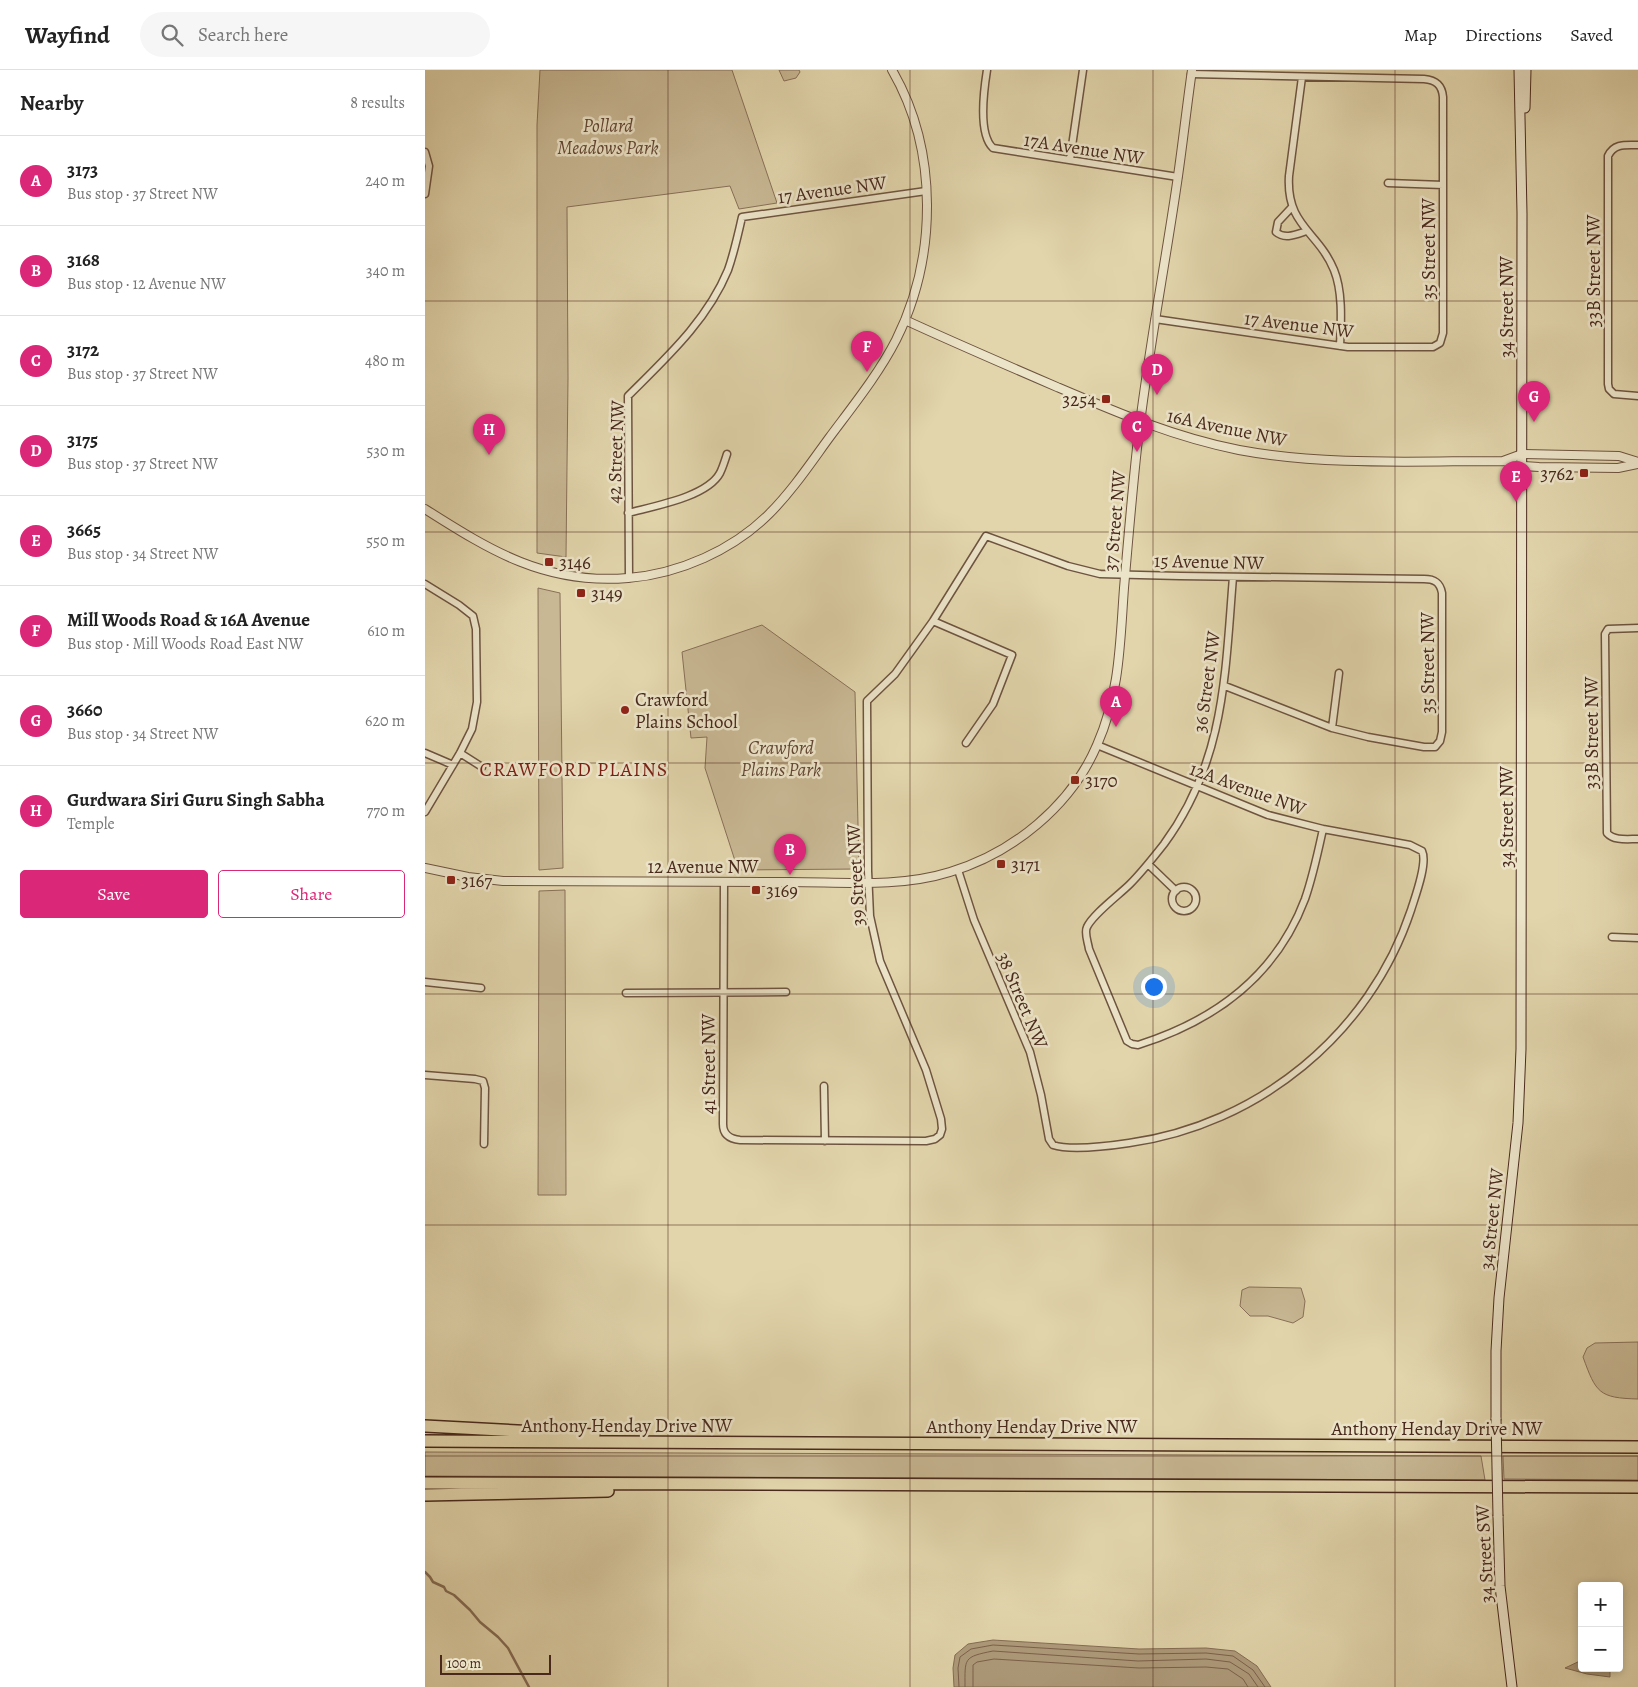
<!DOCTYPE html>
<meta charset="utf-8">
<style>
body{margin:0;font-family:Alegreya,serif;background:#f6f6f6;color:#222}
.controls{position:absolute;right:15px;bottom:15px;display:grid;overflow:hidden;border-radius:5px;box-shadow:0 2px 8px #0003}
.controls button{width:45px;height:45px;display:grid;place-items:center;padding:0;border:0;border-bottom:1px solid #e0e0e0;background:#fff;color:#222;font:25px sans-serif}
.scale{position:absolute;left:15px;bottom:12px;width:111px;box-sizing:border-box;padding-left:5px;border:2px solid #48291c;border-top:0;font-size:14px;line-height:18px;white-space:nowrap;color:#48291c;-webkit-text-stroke:4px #ece4c9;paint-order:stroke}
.you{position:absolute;left:728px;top:916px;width:18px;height:18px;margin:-12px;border:4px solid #fff;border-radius:50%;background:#1a73e8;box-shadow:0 0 0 8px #1a73e833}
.badge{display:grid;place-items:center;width:32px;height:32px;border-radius:50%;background:#db2777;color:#fff;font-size:16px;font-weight:700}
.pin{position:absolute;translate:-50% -41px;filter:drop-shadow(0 1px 2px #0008)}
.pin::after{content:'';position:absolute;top:26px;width:18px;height:15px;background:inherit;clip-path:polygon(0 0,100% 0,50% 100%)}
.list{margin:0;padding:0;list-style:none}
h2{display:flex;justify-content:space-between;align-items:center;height:65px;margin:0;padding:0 20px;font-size:21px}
h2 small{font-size:16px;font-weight:400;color:#767676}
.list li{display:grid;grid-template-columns:32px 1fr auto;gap:15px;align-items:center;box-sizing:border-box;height:90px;padding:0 20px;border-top:1px solid #e0e0e0}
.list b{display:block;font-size:19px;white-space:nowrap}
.list p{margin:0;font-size:16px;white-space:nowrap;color:#767676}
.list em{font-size:16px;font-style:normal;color:#767676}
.actions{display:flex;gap:10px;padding:15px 20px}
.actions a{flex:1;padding:11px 0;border:1px solid #db2777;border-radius:5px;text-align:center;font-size:18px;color:#db2777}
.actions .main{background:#db2777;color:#fff}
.icon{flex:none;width:28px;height:28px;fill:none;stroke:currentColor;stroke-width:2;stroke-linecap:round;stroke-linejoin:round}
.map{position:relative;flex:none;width:1213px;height:1617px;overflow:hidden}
header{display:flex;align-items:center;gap:30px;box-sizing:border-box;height:70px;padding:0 25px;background:#fff;border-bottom:1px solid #e0e0e0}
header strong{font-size:24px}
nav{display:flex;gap:28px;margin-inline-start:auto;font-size:18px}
.search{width:350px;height:45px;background:#f6f6f6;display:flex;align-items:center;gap:12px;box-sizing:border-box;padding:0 18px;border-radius:28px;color:#767676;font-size:19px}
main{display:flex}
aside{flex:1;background:#fff}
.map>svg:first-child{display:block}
</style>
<header>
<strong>Wayfind</strong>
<div class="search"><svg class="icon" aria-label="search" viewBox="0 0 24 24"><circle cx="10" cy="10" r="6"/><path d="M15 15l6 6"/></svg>Search here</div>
<nav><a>Map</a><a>Directions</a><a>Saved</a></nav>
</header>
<main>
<aside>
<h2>Nearby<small>8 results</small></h2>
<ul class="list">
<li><span class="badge">A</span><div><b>3173</b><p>Bus stop · 37 Street NW</p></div><em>240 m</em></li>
<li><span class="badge">B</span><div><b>3168</b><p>Bus stop · 12 Avenue NW</p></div><em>340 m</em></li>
<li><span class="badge">C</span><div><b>3172</b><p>Bus stop · 37 Street NW</p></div><em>480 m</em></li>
<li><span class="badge">D</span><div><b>3175</b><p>Bus stop · 37 Street NW</p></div><em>530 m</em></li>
<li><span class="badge">E</span><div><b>3665</b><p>Bus stop · 34 Street NW</p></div><em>550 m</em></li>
<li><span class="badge">F</span><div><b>Mill Woods Road &amp; 16A Avenue</b><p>Bus stop · Mill Woods Road East NW</p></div><em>610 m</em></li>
<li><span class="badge">G</span><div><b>3660</b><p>Bus stop · 34 Street NW</p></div><em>620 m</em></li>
<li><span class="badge">H</span><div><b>Gurdwara Siri Guru Singh Sabha</b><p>Temple</p></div><em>770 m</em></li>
</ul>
<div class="actions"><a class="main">Save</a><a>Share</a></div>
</aside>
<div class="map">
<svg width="1213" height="1617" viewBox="0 0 1213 1617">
<rect width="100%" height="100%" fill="#e2d5ac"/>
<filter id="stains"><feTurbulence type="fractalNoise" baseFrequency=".004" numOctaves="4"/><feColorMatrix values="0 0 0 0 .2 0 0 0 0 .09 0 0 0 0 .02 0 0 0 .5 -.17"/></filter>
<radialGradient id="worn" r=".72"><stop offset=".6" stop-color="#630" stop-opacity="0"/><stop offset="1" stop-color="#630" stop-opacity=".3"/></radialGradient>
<path fill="#c8b894" stroke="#887058" d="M 115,0 L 307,0 L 352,133 L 314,139 L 305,116 L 142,137 L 143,308 L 141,487 L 112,483 L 112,55 Z
M 354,0 L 374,0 L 375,2 L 371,8 L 359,11 Z
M 113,518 L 135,523 L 138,798 L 114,800 Z
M 337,555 L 430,622 L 434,799 L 313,800 L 280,698 L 282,667 L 266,668 L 257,582 Z
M 140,820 L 141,1125 L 113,1125 L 114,821 Z
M 824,1217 L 876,1218 L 880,1231 L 878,1247 L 868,1253 L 843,1246 L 825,1246 L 815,1236 L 817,1220 Z
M 1213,1272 L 1213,1329 C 1174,1328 1171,1323 1158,1287 L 1162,1278 L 1170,1273 Z
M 0,1382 L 1056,1386 L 1060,1410 L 0,1406 Z
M 1078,1386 L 1213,1386 L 1213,1410 L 1079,1409 Z"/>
<path fill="#ae9b7b" stroke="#856d55" d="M 568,1570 L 714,1579 L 781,1578 L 810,1581 L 832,1596 L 846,1617 L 529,1617 L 528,1598 L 530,1585 L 543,1574 Z
M 1157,1590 L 1157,1598 L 1185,1598 L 1185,1607 L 1162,1604 L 1140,1598 Z"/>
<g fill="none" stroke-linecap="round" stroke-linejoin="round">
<path stroke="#7b624c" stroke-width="1" d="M 534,1617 L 533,1598 L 535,1587 L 546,1579 L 568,1575 L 714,1584 L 781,1583 L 808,1586 L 828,1600 L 840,1617
M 540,1617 C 540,1588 538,1587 568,1581 L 713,1591 L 781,1589 L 805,1592 L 824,1604 L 833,1617
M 548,1617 L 548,1595 L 552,1592 L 569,1589 L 714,1598 L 781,1597 L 803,1599 L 818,1609 L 823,1617"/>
<path stroke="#856d55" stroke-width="2.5" d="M 0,1502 L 5,1507 L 8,1512 L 19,1517 L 21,1521 L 29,1525 L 45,1540 L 55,1552 L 73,1567 L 83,1578 L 104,1617"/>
<g stroke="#6e5440" stroke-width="9">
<path id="minor" d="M 562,0 C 559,19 553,64 568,78 L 753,107
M 877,7 L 864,106 C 861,156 893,161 909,200 C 918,222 916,252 915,276
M 1213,75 C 1201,75 1189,73 1183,86 L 1183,314 L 1184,319 L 1189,324 L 1213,326
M 0,82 L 4,96 L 0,124
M 645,90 L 658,0
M 963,113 L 1018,115
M 867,137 L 853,152 L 851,162 C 860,170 872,164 882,161
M 730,249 L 923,277 L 1008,277 L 1015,273 L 1018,263 L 1018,27 C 1017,15 1011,10 999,9 L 766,4
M 203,443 C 229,436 282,427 295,403 C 298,397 300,390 302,384
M 808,507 C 800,605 800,691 739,774 C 728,788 717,802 705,814 C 694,825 668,844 662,857 C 659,863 663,872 664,879 L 702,971 L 707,974 L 713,975 C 789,951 851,906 880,829 C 888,806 893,782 898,759
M 204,508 L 203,326 C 241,288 282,251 303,200 C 309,183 313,165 317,147 L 501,121
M 0,514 L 34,535 L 48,546 L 51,559 L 52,632 L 47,659 L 35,683 L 0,742
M 508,551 L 587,585 L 568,634 L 541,673
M 1213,558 L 1183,559 L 1180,564 L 1182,763 C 1189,771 1202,769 1213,769
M 907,658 L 914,603
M 0,683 L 28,695
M 35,683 L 57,697
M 723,794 L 751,821
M 533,800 L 549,850 L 605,982 L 616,1025 L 624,1069 L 628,1075 C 646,1081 684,1076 704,1073 C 833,1055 945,964 986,840 C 990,827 1003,793 997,781 L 985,775 L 898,759 L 843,745 L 672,675
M 299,812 L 298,1054 C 298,1065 305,1069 315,1070 L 501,1071 L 510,1069 L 515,1065 L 517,1059 L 516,1049 L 501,1000 L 455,891 L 445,846 L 443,801 L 442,631 L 470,604 L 508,551 L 561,466 L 643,496 L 675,504 L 755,506 L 999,509 C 1009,509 1015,512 1017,523 L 1017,662 L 1015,671 L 1010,677 L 999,677 L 943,667 L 907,658 L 800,616
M747 829a12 12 0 1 1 24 0a12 12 0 1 1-24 0Z
M 1187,867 L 1213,868
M 0,912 L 56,918
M 201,923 L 361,922
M 0,1005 L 50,1009 L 58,1011 L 60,1018 L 59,1074
M 399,1016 L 400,1071"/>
</g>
<g stroke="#6e5440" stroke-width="10">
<path id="tertiary" d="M 480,250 C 530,273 581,295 632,317 C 693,343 749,367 814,380 C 900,396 991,391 1078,391 L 1097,396 L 1114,397 L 1193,398 L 1213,394
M 1078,391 L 1097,384 L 1194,386 L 1213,392
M 0,439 C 66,481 121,515 203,508 C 254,504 308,480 344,444 C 367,421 385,394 404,368 C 427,337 453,305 471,270 C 512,188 514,81 467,0
M 0,798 L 43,807 L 78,811 C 174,811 269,812 365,812 C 418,812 474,818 525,802 C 588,783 646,736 672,675 C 695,623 695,572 699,518 C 703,471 707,424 712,378 C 722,287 740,197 753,106 C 758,71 762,35 767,0"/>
</g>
<g stroke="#48291c" stroke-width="11">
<path id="secondary" d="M 1100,38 L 1101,0
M 1071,1349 L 1071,1281 L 1074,1228 L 1093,1053 L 1096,979 L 1097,143 L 1094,0
M 1073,1446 L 1075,1516 L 1087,1617"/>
</g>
<g stroke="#48291c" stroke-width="14">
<path id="motorway" d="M 0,1356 L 169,1365
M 0,1371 L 1213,1377
M 0,1413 L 1213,1417
M 0,1425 L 183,1421"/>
</g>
<use href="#minor" stroke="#ece4c9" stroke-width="6"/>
<use href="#tertiary" stroke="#ece4c9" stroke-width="8"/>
<use href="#secondary" stroke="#ece4c9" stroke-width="9"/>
<use href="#motorway" stroke="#e2d5ac" stroke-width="11"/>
<g stroke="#48291c" stroke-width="11" stroke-linecap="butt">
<path id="secondary-bridge" d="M 1071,1349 L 1073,1446"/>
</g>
<use href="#secondary-bridge" stroke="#ece4c9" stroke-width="9"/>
</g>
<path fill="none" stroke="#48291c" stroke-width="1" stroke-opacity="0.55" d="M 243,0 L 243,1617M 485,0 L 485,1617M 728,0 L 728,1617M 970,0 L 970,1617M 0,231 L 1213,231M 0,462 L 1213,462M 0,693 L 1213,693M 0,924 L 1213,924M 0,1155 L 1213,1155M 0,1386 L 1213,1386"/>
<g fill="#8f2418" stroke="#ece4c9" stroke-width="2">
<rect x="676" y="324" width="10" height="10" rx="2.5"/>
<rect x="1154" y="398" width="10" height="10" rx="2.5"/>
<rect x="119" y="487" width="10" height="10" rx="2.5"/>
<rect x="151" y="518" width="10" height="10" rx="2.5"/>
<circle cx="200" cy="640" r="5"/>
<rect x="645" y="705" width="10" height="10" rx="2.5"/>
<rect x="571" y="789" width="10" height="10" rx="2.5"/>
<rect x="21" y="805" width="10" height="10" rx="2.5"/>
<rect x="326" y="815" width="10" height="10" rx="2.5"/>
</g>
<g text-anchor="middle" stroke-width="5" stroke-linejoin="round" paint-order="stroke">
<g font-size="19" font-style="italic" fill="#624634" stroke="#ece4c9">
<text x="183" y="62">Pollard<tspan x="183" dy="22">Meadows Park</tspan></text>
<text x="356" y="684">Crawford<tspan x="356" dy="22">Plains Park</tspan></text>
</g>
<g font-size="19" fill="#48291c" stroke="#ece4c9">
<text transform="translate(659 78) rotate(9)" y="7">17A Avenue NW</text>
<text transform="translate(407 119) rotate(-8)" y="7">17 Avenue NW</text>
<text transform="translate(1003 179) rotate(-90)" y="7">35 Street NW</text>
<text transform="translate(1168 201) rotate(-90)" y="7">33B Street NW</text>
<text transform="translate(1081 237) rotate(-90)" y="7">34 Street NW</text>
<text transform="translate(874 254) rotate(7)" y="7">17 Avenue NW</text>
<text transform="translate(802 357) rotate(12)" y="7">16A Avenue NW</text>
<text transform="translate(190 382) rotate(-88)" y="7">42 Street NW</text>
<text transform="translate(689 451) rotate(-85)" y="7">37 Street NW</text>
<text transform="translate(784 491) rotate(1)" y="7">15 Avenue NW</text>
<text transform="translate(1002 593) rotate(-90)" y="7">35 Street NW</text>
<text transform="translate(781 612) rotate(-82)" y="7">36 Street NW</text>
<text transform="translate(1166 663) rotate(-90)" y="7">33B Street NW</text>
<text transform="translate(823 718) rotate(20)" y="7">12A Avenue NW</text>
<text transform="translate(1081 747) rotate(-90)" y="7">34 Street NW</text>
<text x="278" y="803">12 Avenue NW</text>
<text transform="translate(430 805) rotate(-93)" y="7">39 Street NW</text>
<text transform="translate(598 930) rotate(67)" y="7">38 Street NW</text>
<text transform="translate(283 994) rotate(-90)" y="7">41 Street NW</text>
<text transform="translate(1066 1149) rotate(-84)" y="7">34 Street NW</text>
<text x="202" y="1362">Anthony Henday Drive NW</text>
<text x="607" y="1363">Anthony Henday Drive NW</text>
<text x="1012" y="1365">Anthony Henday Drive NW</text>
<text transform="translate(1059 1484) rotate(-93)" y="7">34 Street SW</text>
</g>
<g font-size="19" fill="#48291c" stroke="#ece4c9" text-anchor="start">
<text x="671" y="336" text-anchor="end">3254</text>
<text x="1149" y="410" text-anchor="end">3762</text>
<text x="134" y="499">3146</text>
<text x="166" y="530">3149</text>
<text x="210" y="636">Crawford<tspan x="210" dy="22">Plains School</tspan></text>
<text x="660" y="717">3170</text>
<text x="586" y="801">3171</text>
<text x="36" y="817">3167</text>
<text x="341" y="827">3169</text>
</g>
<g font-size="20" letter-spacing="1" fill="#7a1f14" stroke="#ece4c9">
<text x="149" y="706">CRAWFORD PLAINS</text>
</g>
</g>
<rect width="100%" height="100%" filter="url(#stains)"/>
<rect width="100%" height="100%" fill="url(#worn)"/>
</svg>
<div class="controls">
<button>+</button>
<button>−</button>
</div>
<div class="scale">100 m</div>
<div class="you"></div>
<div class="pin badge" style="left:691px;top:657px">A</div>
<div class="pin badge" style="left:365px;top:805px">B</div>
<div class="pin badge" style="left:712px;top:382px">C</div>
<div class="pin badge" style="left:732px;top:325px">D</div>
<div class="pin badge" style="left:1091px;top:432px">E</div>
<div class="pin badge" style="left:442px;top:302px">F</div>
<div class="pin badge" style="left:1109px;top:352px">G</div>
<div class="pin badge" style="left:64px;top:385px">H</div>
</div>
</main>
